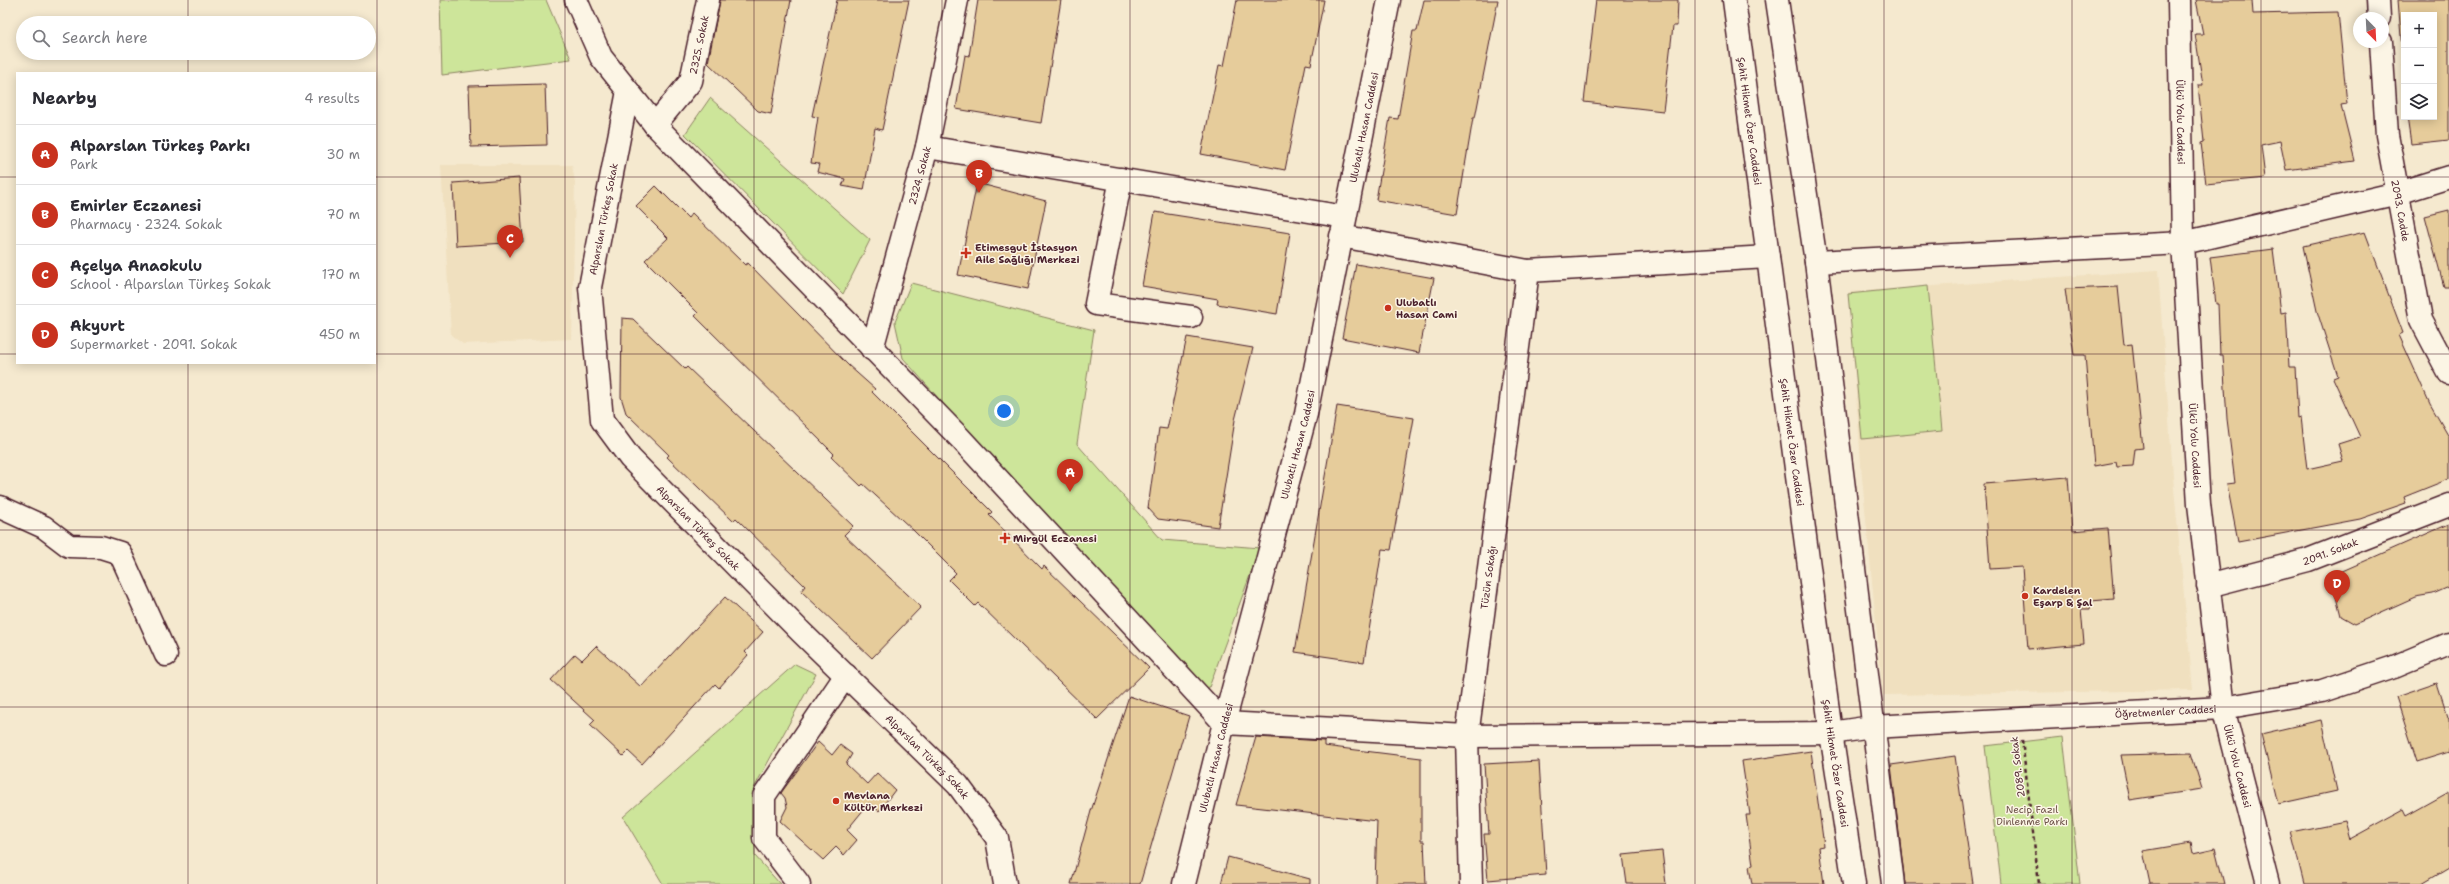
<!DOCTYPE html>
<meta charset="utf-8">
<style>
body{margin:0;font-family:"Shantell Sans",sans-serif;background:#f2f2f3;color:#2b2b33}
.controls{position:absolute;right:12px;top:12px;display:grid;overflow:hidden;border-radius:0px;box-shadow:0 2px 10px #0003}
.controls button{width:36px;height:36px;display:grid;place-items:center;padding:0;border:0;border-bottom:1px solid #e1e1e2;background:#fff;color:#2b2b33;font:20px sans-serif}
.compass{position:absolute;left:2353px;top:12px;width:36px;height:36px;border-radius:50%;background:#fff;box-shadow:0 2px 10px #0003;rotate:156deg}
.you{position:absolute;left:1004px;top:411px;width:14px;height:14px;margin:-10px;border:3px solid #fff;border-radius:50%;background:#1a73e8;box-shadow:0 0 0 6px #1a73e833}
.badge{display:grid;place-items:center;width:26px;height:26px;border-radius:50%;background:#c8321e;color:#fff;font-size:13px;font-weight:700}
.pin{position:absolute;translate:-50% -33px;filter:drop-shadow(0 1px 2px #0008)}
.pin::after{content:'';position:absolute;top:21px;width:14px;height:12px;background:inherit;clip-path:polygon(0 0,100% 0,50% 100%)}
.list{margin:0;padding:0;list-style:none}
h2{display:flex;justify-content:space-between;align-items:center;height:52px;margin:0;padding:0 16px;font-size:17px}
h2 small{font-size:13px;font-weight:400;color:#7c7c81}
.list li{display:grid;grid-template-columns:26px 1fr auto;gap:12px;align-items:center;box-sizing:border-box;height:60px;padding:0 16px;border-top:1px solid #e1e1e2}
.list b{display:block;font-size:15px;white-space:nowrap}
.list p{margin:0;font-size:13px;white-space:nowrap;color:#7c7c81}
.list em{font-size:13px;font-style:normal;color:#7c7c81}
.icon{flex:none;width:22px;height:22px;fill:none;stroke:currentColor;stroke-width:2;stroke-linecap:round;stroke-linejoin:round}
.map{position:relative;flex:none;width:2449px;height:884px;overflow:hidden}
.search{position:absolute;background:#fff;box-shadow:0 2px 10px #0003;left:16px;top:16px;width:360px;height:44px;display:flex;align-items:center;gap:10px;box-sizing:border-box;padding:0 14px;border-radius:22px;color:#7c7c81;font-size:15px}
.panel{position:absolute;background:#fff;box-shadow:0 2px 10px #0003;left:16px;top:72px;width:360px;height:292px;border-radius:0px}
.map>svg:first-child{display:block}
</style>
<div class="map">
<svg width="2449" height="884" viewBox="0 0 2449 884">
<rect width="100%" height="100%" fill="#f5e9cf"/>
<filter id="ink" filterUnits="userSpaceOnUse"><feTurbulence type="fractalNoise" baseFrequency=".025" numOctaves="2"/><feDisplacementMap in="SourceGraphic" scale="8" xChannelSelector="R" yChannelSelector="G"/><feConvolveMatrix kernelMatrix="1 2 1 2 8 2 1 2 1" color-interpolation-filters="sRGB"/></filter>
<g filter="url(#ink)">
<path fill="#f0e0bf" d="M 441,165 L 572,165 L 575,182 L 572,339 L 463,344 L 451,335 Z
M 2158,270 L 2174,489 L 2193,690 L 1883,695 L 1862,478 L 1849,292 Z"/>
<path fill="#cde59a" stroke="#8c8262" d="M 440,0 L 546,0 L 571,59 L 442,75 Z
M 710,98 L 870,240 L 843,294 L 685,134 Z
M 911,283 L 1094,330 L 1077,444 L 1162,540 L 1260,548 L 1204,701 L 903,358 L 895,322 Z
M 1928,286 L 1942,431 L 1862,439 L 1848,294 Z
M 795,664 L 816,674 L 754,788 L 755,856 L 780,884 L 663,884 L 623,817 Z
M 2063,737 L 2080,884 L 2001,884 L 1985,746 Z"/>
<path fill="#e6cc9b" stroke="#4a1f2b" d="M 720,0 L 791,0 L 771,114 L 758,111 L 708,63 Z
M 837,0 L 909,0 L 882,130 L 875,128 L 864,190 L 842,186 L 845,179 L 817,172 L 819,164 L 811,163 L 818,117 L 812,116 Z
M 978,0 L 1061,0 L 1041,123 L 956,109 L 965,55 L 969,56 Z
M 1237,0 L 1324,0 L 1311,65 L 1306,64 L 1285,170 L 1201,154 L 1219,65 L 1224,66 Z
M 1424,0 L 1498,0 L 1475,118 L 1473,118 L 1457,214 L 1376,200 L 1390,118 L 1398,119 L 1413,31 L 1417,31 Z
M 1596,0 L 1678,0 L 1677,26 L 1673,26 L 1663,111 L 1584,102 Z
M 2196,0 L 2252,0 L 2253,14 L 2338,12 L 2347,104 L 2341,105 L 2355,161 L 2286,170 L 2280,141 L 2261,145 L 2265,178 L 2206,184 L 2201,143 L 2204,142 L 2198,85 L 2203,85 L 2195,34 L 2203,34 Z
M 2398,0 L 2449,0 L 2449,140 L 2411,144 L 2407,117 L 2434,117 L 2434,15 L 2404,15 L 2404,73 Z
M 545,84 L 547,145 L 471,147 L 469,86 Z
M 519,178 L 523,242 L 456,246 L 453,183 Z
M 977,183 L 1046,201 L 1028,289 L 958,275 Z
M 656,186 L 688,218 L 692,213 L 745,265 L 748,263 L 848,365 L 875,389 L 872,392 L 992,512 L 989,515 L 1042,569 L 1044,566 L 1149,668 L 1097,719 L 978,603 L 975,606 L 949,580 L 956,573 L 914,531 L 863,484 L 861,486 L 831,457 L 834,454 L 695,316 L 698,313 L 645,260 L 668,238 L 636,206 Z
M 2449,210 L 2449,287 L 2444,287 L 2425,216 Z
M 1155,212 L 1290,233 L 1277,314 L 1217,304 L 1218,299 L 1142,286 Z
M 2365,232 L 2403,333 L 2399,335 L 2430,404 L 2449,437 L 2449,479 L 2404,497 L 2406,503 L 2360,519 L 2238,542 L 2227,484 L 2235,483 L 2227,419 L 2223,355 L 2220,355 L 2218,304 L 2216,304 L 2210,257 L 2273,249 L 2281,313 L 2286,312 L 2289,367 L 2295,367 L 2298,418 L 2301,417 L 2307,469 L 2343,461 L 2338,444 L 2360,437 L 2333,378 L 2338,376 L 2317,311 L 2303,246 Z
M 1356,264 L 1434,278 L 1419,353 L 1342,338 Z
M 2118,287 L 2124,345 L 2132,344 L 2143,448 L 2135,449 L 2133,466 L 2117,467 L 2116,462 L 2094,466 L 2085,355 L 2074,355 L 2065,289 Z
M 622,318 L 633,319 L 685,369 L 687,367 L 797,472 L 853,526 L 844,535 L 921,607 L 872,658 L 801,591 L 805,586 L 736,518 L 733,521 L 667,457 L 669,455 L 626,413 L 621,397 Z
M 1187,337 L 1253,348 L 1235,420 L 1218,527 L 1158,519 L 1148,508 L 1159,428 L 1167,429 Z
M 1337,406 L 1414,418 L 1391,550 L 1382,549 L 1364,662 L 1295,652 Z
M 2068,477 L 2072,531 L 2108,528 L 2114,599 L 2091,601 L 2090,609 L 2081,609 L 2084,644 L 2028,649 L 2022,567 L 1990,569 L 1984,484 Z
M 2449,524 L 2449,587 L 2433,594 L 2415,597 L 2355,624 L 2341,616 L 2331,576 Z
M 725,597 L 763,632 L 745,652 L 748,655 L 719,688 L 715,684 L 642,764 L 628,751 L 623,756 L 590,725 L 595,720 L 551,680 L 575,654 L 582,660 L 596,646 L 641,687 Z
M 2437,683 L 2449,720 L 2449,752 L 2417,762 L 2396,697 Z
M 1129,696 L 1189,716 L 1140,884 L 1071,884 L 1091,811 Z
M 2321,720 L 2337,791 L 2278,804 L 2261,734 Z
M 1256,737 L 1324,741 L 1324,746 L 1421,758 L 1421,841 L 1424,841 L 1426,884 L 1375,884 L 1377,821 L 1236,805 Z
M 818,742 L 832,755 L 840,745 L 852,754 L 846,764 L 867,784 L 877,773 L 895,790 L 879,811 L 869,803 L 847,830 L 857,840 L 844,855 L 836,847 L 823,860 L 780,821 L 787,807 L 785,798 L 781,793 Z
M 1811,751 L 1824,846 L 1819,847 L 1824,884 L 1752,884 L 1749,866 L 1753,865 L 1746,815 L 1750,815 L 1742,761 Z
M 2191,753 L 2202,789 L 2130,800 L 2121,755 Z
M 1955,756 L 1973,884 L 1905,884 L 1891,765 Z
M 1539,761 L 1546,875 L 1488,880 L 1484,834 L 1489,834 L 1484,764 Z
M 2449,792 L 2449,868 L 2422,884 L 2304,884 L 2291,832 L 2345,821 L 2350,839 L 2403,810 L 2406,816 Z
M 2191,843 L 2193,853 L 2215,848 L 2224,884 L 2150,884 L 2143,851 Z
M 1662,851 L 1666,884 L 1627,884 L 1623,855 Z
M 1228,857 L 1310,879 L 1310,884 L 1221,884 Z"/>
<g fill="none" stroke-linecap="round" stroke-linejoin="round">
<g stroke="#4a1f2b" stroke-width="25">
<g id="minor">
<path d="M 576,0 L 601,57 L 655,125 L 960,438 L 1224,723 L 1467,736 L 1831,733"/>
<path id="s1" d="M 2179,0 L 2183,243 L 2199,504 L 2223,708 L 2268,884"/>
<path d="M 2378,0 L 2379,18"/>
<path id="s2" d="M 2381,42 L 2387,135 L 2421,320 L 2449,373"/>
<path id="s3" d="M 628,91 L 590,287 L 602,420 L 630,458 L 801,632 L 958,785 L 997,838 L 1005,884"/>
<path id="s4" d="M 655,125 L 691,81 L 708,0"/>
<path d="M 927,147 L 1345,217"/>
<path d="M 1121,179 L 1096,304 L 1191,317"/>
<path d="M 1341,236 L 1528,271 L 1768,257"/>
<path d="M 1816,262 L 2183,243 L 2398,193 L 2449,177"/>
<path id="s5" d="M 872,349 L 927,147 L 957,0"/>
<path d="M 0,507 L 44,527 L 69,546 L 101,547 L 120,553 L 166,655"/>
<path id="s6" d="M 2208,586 L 2308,560 L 2449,505"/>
<path id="s7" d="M 1872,727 L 2223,708 L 2322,691 L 2394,667 L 2449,644"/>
<path d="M 799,884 L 764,838 L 764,796 L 846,675"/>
<path id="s8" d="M 1471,884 L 1467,736 L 1528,271"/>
</g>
</g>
<g stroke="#4a1f2b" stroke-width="25">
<g id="tertiary">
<path id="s9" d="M 1184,884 L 1224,723 L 1306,414 L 1389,0"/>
</g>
</g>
<g stroke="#4a1f2b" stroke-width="25">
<g id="primary">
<path id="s10" d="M 1734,0 L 1831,733 L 1854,884"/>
<path d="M 1777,0 L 1816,262 L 1893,884"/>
<path d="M 1831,733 L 1872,727"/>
</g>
</g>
<path stroke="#4a1f2b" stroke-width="2.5" stroke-dasharray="4 3" stroke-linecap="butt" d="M 2022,740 L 2039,884"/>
<use href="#minor" stroke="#fcf5e5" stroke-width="22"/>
<use href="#tertiary" stroke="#fcf5e5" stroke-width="22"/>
<use href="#primary" stroke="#fcf5e5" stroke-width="22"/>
</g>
</g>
<path fill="none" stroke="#4a1f2b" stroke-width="1" stroke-opacity="0.55" d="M 188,0 L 188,23M 377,0 L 377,884M 565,0 L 565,884M 754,0 L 754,884M 942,0 L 942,884M 1130,0 L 1130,884M 1319,0 L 1319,884M 1507,0 L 1507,884M 1695,0 L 1695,884M 1884,0 L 1884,884M 2072,0 L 2072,884M 2261,0 L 2261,884M 188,53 L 188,73M 0,177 L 17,177M 375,177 L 2449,177M 0,354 L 17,354M 375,354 L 2449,354M 188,363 L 188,884M 0,530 L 2449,530M 0,707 L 2449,707"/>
<g fill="#c8321e" stroke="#fcf5e5" stroke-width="1.5">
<path d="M964 247h4v4h4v4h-4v4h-4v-4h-4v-4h4z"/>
<circle cx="1388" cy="308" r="4"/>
<path d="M1003 532h4v4h4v4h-4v4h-4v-4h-4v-4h4z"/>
<circle cx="2025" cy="596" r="4"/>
<circle cx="836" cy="801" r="4"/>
</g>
<g text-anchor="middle" stroke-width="3" stroke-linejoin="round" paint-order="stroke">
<g font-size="10" fill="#4a1f2b" stroke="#fcf5e5">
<text dy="4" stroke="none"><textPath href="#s4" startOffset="94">2325. Sokak</textPath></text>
<text dy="4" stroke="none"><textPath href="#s10" startOffset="122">Şehit Hikmet Özer Caddesi</textPath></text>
<text dy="4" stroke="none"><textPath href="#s1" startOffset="122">Ülkü Yolu Caddesi</textPath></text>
<text dy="4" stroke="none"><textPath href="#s9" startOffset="778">Ulubatlı Hasan Caddesi</textPath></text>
<text dy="4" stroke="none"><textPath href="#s5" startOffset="180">2324. Sokak</textPath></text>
<text dy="4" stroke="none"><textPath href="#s2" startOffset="170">2093. Cadde</textPath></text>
<text transform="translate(603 219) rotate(-79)" y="4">Alparslan Türkeş Sokak</text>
<text dy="4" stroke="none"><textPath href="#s10" startOffset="446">Şehit Hikmet Özer Caddesi</textPath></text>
<text dy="4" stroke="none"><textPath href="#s9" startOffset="454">Ulubatlı Hasan Caddesi</textPath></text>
<text dy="4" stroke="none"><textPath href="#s1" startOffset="446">Ülkü Yolu Caddesi</textPath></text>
<text dy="4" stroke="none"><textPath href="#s3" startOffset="478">Alparslan Türkeş Sokak</textPath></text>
<text dy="4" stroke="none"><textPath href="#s6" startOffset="127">2091. Sokak</textPath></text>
<text dy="4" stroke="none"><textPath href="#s8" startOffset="308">Tüzün Sokağı</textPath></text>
<text dy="4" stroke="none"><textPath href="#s7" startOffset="294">Öğretmenler Caddesi</textPath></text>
<text dy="4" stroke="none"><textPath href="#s3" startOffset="802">Alparslan Türkeş Sokak</textPath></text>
<text dy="4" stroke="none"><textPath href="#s9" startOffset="130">Ulubatlı Hasan Caddesi</textPath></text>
<text dy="4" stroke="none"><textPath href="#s10" startOffset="770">Şehit Hikmet Özer Caddesi</textPath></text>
<text dy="4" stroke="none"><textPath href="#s1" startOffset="770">Ülkü Yolu Caddesi</textPath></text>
<text transform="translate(2017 767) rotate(-97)" y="4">2089. Sokak</text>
</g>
<g font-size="10" font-weight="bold" fill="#4a1f2b" stroke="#fcf5e5" text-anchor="start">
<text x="975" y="251">Etimesgut İstasyon<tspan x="975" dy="12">Aile Sağlığı Merkezi</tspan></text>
<text x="1396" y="306">Ulubatlı<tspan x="1396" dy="12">Hasan Cami</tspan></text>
<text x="1013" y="542">Mirgül Eczanesi</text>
<text x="2033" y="594">Kardelen<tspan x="2033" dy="12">Eşarp &amp; Şal</tspan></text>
<text x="844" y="799">Mevlana<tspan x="844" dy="12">Kültür Merkezi</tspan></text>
</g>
<g font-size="10" fill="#6b5047" stroke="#fcf5e5">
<text x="2032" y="813">Necip Fazıl<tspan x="2032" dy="12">Dinlenme Parkı</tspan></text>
</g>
</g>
</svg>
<div class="controls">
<button>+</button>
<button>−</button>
<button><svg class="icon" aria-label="layers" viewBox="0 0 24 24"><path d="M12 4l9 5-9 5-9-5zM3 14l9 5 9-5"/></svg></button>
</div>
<svg class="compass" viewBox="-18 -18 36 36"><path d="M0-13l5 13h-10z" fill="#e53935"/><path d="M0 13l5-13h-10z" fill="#7c7c81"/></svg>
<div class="you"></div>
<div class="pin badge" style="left:1070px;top:492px">A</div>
<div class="pin badge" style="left:979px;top:193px">B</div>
<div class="pin badge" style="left:510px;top:258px">C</div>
<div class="pin badge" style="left:2337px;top:603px">D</div>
<div class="search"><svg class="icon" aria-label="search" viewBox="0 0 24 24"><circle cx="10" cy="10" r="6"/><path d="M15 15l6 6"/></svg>Search here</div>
<section class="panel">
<h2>Nearby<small>4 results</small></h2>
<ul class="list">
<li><span class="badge">A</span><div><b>Alparslan Türkeş Parkı</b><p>Park</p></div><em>30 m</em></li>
<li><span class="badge">B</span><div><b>Emirler Eczanesi</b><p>Pharmacy · 2324. Sokak</p></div><em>70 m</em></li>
<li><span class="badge">C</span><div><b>Açelya Anaokulu</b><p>School · Alparslan Türkeş Sokak</p></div><em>170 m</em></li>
<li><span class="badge">D</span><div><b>Akyurt</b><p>Supermarket · 2091. Sokak</p></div><em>450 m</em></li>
</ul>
</section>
</div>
